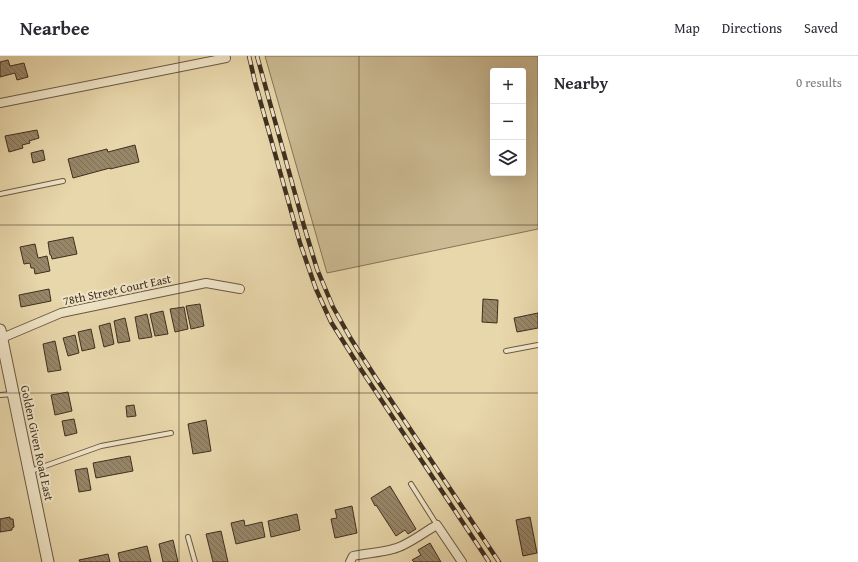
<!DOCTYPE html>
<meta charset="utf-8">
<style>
body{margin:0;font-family:"Gentium Book Plus",serif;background:#f2f2f3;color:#2b2b33}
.controls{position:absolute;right:12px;top:12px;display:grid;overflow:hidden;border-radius:4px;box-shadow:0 4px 16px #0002}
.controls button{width:36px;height:36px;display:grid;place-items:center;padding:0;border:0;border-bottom:1px solid #e1e1e2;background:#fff;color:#2b2b33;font:20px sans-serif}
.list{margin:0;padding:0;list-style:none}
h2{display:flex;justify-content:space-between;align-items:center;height:52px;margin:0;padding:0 16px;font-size:17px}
h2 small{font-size:13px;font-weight:400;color:#7c7c81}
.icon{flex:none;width:22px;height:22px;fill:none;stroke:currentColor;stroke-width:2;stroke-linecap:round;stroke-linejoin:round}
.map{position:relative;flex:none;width:538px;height:506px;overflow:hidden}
header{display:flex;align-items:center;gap:24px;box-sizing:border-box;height:56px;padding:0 20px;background:#fff;border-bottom:1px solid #e1e1e2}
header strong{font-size:19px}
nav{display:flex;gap:22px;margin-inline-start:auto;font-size:14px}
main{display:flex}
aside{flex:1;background:#fff}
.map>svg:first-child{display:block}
</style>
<header>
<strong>Nearbee</strong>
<nav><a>Map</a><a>Directions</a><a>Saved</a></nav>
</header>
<main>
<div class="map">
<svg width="538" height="506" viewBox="0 0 538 506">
<defs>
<pattern id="building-back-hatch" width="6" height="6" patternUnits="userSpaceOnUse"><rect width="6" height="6" fill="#978668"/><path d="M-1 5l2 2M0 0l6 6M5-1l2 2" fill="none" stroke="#7d6e55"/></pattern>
</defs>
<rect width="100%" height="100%" fill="#e8d7ab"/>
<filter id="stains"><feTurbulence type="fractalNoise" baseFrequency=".005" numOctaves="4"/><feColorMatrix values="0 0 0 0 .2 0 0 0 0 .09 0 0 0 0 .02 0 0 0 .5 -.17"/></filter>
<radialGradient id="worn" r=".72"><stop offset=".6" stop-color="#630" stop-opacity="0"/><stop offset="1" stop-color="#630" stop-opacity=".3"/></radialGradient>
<path fill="#cbba93" stroke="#867459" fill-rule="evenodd" d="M 265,0 L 538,0 L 538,173 L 327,217 ZM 493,15 L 523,15 L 523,117 L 493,117 Z"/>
<path fill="url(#building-back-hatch)" stroke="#402f1f" d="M 8,4 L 10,10 L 24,7 L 28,21 L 17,24 L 15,17 L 0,21 L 0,6 Z
M 37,74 L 39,82 L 29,85 L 30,87 L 22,89 L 23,92 L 9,96 L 5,80 Z
M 135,89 L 139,106 L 110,113 L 110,112 L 73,122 L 68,103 L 107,93 L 108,96 Z
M 43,94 L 45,104 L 33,107 L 31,97 Z
M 73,181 L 77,198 L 52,203 L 51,199 L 50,199 L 48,186 Z
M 35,188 L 38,202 L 47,200 L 50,215 L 35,218 L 34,212 L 31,212 L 30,207 L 24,208 L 20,191 Z
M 49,233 L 51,245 L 21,251 L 19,239 Z
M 483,243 L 498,244 L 497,267 L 482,266 Z
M 200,248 L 204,270 L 191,273 L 186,250 Z
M 184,251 L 188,273 L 175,276 L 170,253 Z
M 163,255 L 168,278 L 155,280 L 150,258 Z
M 538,257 L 538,272 L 517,276 L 514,262 Z
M 147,258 L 152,281 L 139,283 L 135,261 Z
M 125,262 L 130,285 L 118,287 L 114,265 Z
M 110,267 L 114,288 L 104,291 L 99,270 Z
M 91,273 L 95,292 L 82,295 L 78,276 Z
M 75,279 L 79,297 L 68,300 L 63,282 Z
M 55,285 L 61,314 L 48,316 L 43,288 Z
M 68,336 L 72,355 L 55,359 L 51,339 Z
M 134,349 L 136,360 L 127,361 L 126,350 Z
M 74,363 L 77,377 L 65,380 L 62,365 Z
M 206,364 L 211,395 L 193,398 L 188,368 Z
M 130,400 L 133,415 L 96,422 L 93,407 Z
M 87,412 L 91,434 L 79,436 L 75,414 Z
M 390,430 L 416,473 L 408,478 L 405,474 L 396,480 L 376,449 L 375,450 L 371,442 Z
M 352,450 L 357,477 L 335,482 L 331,463 L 337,462 L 335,454 Z
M 297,458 L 300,474 L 271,481 L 268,465 Z
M 10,461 L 10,463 L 13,463 L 14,471 L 12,472 L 12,474 L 0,476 L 0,463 Z
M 530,461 L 537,497 L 523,500 L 516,464 Z
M 244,464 L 245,470 L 262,466 L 265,481 L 236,488 L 231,467 Z
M 221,475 L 228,506 L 213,506 L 206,478 Z
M 173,484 L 178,506 L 163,506 L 159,488 Z
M 430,487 L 441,506 L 414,506 L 412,504 L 421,499 L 418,494 Z
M 147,490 L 151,506 L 120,506 L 118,497 Z
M 108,498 L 110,506 L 80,506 L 79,504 Z"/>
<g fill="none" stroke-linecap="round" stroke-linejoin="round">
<g stroke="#6a5942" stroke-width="6">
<path id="service" d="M 0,138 L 63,125
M 506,295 L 538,289
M 0,339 L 13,338
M 31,415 L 101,390 L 171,377
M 411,428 L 437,469
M 188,481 L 195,506"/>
</g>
<g stroke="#6a5942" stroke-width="10">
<path id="minor" d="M 0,47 L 226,2
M 2,282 L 61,257 L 206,227 L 240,233
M 350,506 L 353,500 C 366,497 380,497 393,493 C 407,490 424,476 437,469 L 462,506"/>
</g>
<g stroke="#6a5942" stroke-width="13">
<path id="tertiary" d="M 0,274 L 48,506"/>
</g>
<use href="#service" stroke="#f0e5c8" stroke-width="4"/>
<use href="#minor" stroke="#f0e5c8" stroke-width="8"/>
<use href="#tertiary" stroke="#f0e5c8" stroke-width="11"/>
<g stroke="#402f1f" stroke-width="4.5">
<path id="rail" d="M 249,0 L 255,26 L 300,187 L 316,233 L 331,266 L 360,312 L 489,506
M 257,0 L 304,170 L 317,213 L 333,251 L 351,283 L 376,322 L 499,506"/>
</g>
<use href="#rail" stroke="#f0e5c8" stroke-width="3" stroke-dasharray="9" stroke-linecap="butt"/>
</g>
<path fill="none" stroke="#402f1f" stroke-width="1" stroke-opacity="0.55" d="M 179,0 L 179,506M 359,0 L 359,506M 0,169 L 538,169M 0,337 L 538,337"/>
<g text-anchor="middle" stroke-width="4" stroke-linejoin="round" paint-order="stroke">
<g font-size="12" fill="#402f1f" stroke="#f0e5c8">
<text transform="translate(117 234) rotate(-12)" y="4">78th Street Court East</text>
<text transform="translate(37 387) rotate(78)" y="4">Golden Given Road East</text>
</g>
</g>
<rect width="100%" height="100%" filter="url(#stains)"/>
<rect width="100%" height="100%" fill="url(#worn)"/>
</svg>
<div class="controls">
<button>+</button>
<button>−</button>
<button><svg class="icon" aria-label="layers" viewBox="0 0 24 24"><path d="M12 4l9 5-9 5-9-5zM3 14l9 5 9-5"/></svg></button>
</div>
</div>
<aside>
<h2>Nearby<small>0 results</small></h2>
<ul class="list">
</ul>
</aside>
</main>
